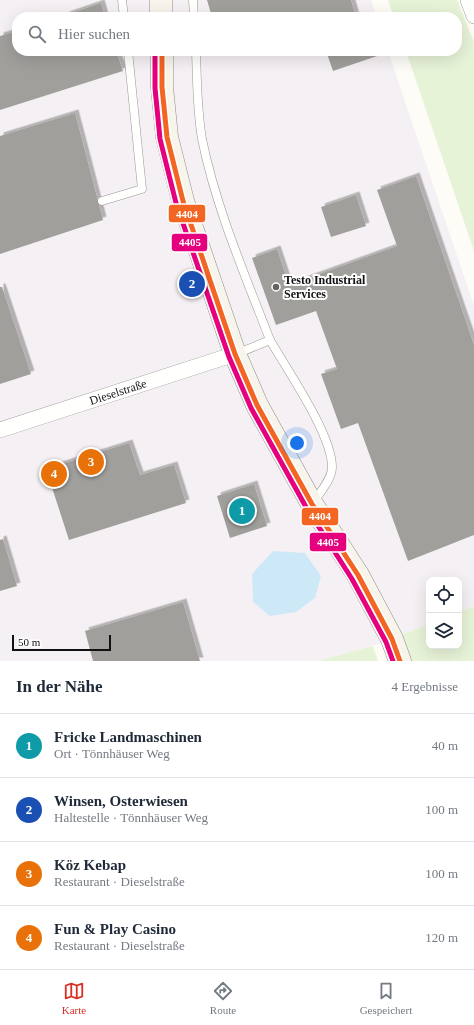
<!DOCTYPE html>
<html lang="de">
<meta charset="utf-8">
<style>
body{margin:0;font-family:"Times New Roman",serif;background:#f2f2f3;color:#1f2937}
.controls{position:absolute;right:12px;bottom:12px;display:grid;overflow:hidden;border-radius:8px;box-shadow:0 4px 16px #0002}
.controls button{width:36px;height:36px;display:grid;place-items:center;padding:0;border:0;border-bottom:1px solid #e0e1e3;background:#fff;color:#1f2937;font:20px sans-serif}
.scale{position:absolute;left:12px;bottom:10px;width:99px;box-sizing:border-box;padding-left:4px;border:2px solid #111;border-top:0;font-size:11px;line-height:14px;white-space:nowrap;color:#111;-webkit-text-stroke:3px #fff;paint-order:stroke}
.you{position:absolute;left:297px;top:443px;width:14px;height:14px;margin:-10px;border:3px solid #fff;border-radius:50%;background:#1a73e8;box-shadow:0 0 0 6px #1a73e833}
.badge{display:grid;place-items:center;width:26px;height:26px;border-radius:50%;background:#d93025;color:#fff;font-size:13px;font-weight:700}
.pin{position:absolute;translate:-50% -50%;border:2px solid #fff;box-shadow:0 1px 4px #0006}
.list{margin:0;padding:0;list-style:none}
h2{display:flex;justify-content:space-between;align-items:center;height:52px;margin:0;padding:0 16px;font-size:17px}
h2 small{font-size:13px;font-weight:400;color:#747a83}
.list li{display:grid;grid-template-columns:26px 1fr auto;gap:12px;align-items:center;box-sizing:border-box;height:64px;padding:0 16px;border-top:1px solid #e0e1e3}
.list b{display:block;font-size:15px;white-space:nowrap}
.list p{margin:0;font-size:13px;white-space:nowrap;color:#747a83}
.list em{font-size:13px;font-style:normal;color:#747a83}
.icon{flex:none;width:22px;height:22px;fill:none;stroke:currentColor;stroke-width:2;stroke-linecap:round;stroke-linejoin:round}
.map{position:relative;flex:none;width:474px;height:661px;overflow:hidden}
.search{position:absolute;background:#fff;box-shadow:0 4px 16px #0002;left:12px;right:12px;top:12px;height:44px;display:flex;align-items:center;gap:10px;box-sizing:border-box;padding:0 14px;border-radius:16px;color:#747a83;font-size:15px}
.sheet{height:308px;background:#fff}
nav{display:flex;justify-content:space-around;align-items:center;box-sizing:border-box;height:56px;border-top:1px solid #e0e1e3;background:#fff;font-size:11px;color:#747a83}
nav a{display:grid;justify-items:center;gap:2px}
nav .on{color:#d93025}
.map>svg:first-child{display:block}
</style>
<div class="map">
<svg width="474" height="661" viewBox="0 0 474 661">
<defs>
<filter id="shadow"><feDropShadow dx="3.5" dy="-3.5" stdDeviation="0" flood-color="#0004"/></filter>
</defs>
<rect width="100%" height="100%" fill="#fdfcf7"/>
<path fill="#f5f0f3" d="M 0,0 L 371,0 L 377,17 L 17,17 L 17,51 L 388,51 L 474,306 L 474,606 L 459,612 L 459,580 L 429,580 L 429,624 L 373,646 L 317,661 L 0,661 Z"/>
<path fill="#e7f3d7" d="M 388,0 L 457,0 L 474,42 L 474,251 L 406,51 L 457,51 L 457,17 L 394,17 Z
M 474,606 L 474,661 L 407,661 L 398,636 L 429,624 L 429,646 L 459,646 L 459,612 Z
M 373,646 L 378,661 L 317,661 Z"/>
<path fill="#cde8f7" d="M 273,551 L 305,553 L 321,576 L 315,598 L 296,612 L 270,616 L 253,602 L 252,574 Z"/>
<path fill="#a19f9c" filter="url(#shadow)" d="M 207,0 L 351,0 L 356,17 L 212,17 Z
M 101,3 L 105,17 L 66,17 L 66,15 Z
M 17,31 L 17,51 L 116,51 L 123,71 L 0,110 L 0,36 Z
M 326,51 L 386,51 L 386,53 L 333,71 Z
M 75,113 L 103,220 L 0,254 L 0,136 Z
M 416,176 L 474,345 L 474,535 L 408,561 L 358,423 L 341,429 L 321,374 L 337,369 L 316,311 L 276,325 L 252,258 L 277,249 L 289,285 L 397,246 L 377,190 Z
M 356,195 L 366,226 L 331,237 L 321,207 Z
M 0,287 L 2,287 L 31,374 L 0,384 Z
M 129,443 L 140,475 L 174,465 L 186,503 L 69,540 L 46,469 Z
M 254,484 L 267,526 L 230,538 L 217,496 Z
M 3,539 L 17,586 L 0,591 L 0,540 Z
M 183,602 L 200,661 L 93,661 L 85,631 Z"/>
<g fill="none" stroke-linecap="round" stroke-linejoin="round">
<g stroke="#979795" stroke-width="9">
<path id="service" d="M 122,0 L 124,17
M 193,0 L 194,17
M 196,51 C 197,80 197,110 202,139 C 216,208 245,275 270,340 L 236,354
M 102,201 L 142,189 L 128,51
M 270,340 C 287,370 332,434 332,467 C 332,479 320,492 314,502"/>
</g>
<g stroke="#979795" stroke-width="16">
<path id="minor" d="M 468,0 L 474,16
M 0,430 L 235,354"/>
</g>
<g stroke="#8e8d8b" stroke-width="23">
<path id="secondary" d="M 161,0 L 161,17
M 162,51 L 162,87 L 167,137 L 183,201 L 235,354 L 257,405 L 312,504 L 358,575 L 392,639 L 400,661"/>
</g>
<use href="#service" stroke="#fffffe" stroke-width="8"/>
<use href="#minor" stroke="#fffffe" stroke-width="15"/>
<use href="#secondary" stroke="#f6f4eb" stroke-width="22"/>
<g stroke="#fff" stroke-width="8">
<path id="bus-1" d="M 162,51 L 162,87 L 167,137 L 183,201 L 235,354 L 257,405 L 312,504 L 358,575 L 392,639 L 400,661"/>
</g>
<g stroke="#fff" stroke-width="8">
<path id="bus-2" d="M 155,51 L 155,88 L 160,139 L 176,203 L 229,357 L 251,408 L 306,507 L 352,579 L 386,642 L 393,661"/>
</g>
<use href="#bus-1" stroke="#f26522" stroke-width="5"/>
<use href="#bus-2" stroke="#e5007d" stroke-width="5"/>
</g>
<circle fill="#646362" stroke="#fff" stroke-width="1.5" cx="276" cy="287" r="4"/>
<g text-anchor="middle" stroke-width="4" stroke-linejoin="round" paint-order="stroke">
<g font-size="12" font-weight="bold" fill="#111" stroke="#fff" text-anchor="start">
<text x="284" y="284">Testo Industrial<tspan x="284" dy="14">Services</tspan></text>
</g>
<g font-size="12" fill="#111" stroke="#fff">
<text transform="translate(118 392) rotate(-18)" y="4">Dieselstraße</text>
</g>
</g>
<g stroke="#fff" stroke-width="1.5">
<rect x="168" y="204" width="38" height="19" rx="4" fill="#f26522"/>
<rect x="171" y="233" width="37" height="19" rx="4" fill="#e5007d"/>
<rect x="301" y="507" width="38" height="19" rx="4" fill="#f26522"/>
<rect x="309" y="532" width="38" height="20" rx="4" fill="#e5007d"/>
</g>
<g font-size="11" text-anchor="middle" font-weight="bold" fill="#fff">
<text x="187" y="218">4404</text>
<text x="190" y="246">4405</text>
<text x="320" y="520">4404</text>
<text x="328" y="546">4405</text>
</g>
</svg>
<div class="controls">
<button><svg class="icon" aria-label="locate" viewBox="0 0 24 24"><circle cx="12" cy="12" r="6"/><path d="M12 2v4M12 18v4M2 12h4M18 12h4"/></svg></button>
<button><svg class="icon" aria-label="layers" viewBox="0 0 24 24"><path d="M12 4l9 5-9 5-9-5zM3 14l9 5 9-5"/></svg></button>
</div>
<div class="scale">50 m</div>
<div class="you"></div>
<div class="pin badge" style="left:242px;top:511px;background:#0f9aa8">1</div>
<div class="pin badge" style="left:192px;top:284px;background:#1a4fb4">2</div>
<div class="pin badge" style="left:91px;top:462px;background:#e8710a">3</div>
<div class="pin badge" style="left:54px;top:474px;background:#e8710a">4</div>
<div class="search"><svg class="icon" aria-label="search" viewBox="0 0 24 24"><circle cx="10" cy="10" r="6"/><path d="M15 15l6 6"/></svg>Hier suchen</div>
</div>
<section class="sheet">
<h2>In der Nähe<small>4 Ergebnisse</small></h2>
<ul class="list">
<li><span class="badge" style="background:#0f9aa8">1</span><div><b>Fricke Landmaschinen</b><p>Ort · Tönnhäuser Weg</p></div><em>40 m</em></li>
<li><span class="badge" style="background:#1a4fb4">2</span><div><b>Winsen, Osterwiesen</b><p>Haltestelle · Tönnhäuser Weg</p></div><em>100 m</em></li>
<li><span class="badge" style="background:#e8710a">3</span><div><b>Köz Kebap</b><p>Restaurant · Dieselstraße</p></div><em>100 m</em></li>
<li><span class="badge" style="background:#e8710a">4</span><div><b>Fun &amp; Play Casino</b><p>Restaurant · Dieselstraße</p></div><em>120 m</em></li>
</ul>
</section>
<nav>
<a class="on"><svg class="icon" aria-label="map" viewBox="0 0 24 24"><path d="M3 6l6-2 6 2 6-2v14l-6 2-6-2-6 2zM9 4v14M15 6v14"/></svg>Karte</a>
<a><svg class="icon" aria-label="directions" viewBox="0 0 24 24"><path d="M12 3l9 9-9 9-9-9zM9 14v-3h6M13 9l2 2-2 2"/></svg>Route</a>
<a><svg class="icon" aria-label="saved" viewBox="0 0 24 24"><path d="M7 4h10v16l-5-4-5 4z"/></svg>Gespeichert</a>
</nav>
